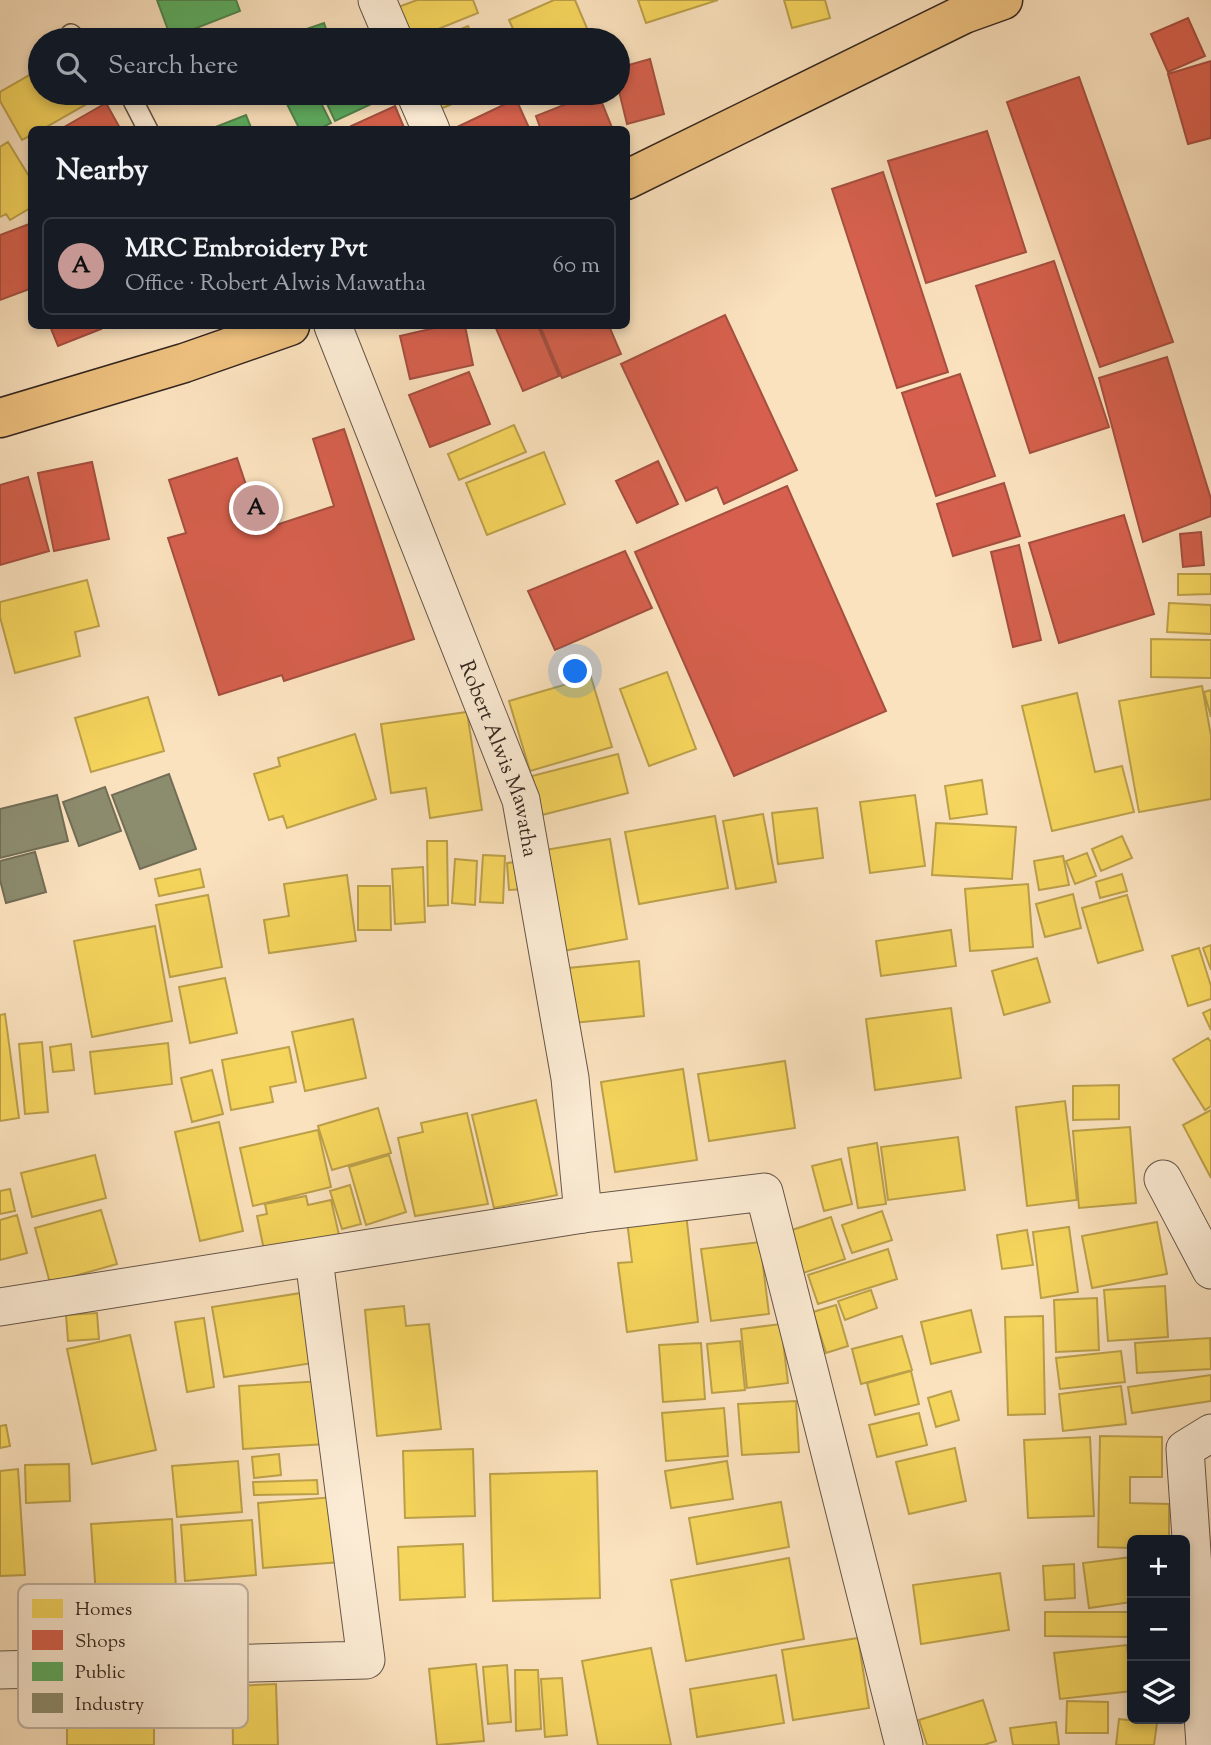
<!DOCTYPE html>
<meta charset="utf-8">
<style>
body{margin:0;font-family:"Sorts Mill Goudy",serif;background:#242831;color:#f1f3f6}
.controls{position:absolute;right:21px;bottom:21px;display:grid;overflow:hidden;border-radius:10px;box-shadow:0 4px 10px #0003}
.controls button{width:63px;height:63px;display:grid;place-items:center;padding:0;border:0;border-bottom:2px solid #363941;background:#171b24;color:#f1f3f6;font:35px sans-serif}
.you{position:absolute;left:576px;top:672px;width:24px;height:24px;margin:-18px;border:5px solid #fff;border-radius:50%;background:#1a73e8;box-shadow:0 0 0 10px #1a73e833}
.badge{display:grid;place-items:center;width:46px;height:46px;border-radius:50%;background:#c59692;color:#111;font-size:23px;font-weight:700}
.pin{position:absolute;translate:-50% -50%;border:4px solid #fff;box-shadow:0 2px 7px #0006}
.list{margin:0;padding:0;list-style:none}
h2{display:flex;justify-content:space-between;align-items:center;height:91px;margin:0;padding:0 28px;font-size:30px}
h2 small{font-size:23px;font-weight:400;color:#9ea1a6}
.list li{display:grid;grid-template-columns:46px 1fr auto;gap:21px;align-items:center;box-sizing:border-box;height:98px;margin:0 14px 14px;padding:0 14px;border:2px solid #363941;border-radius:10px}
.list b{display:block;font-size:26px;white-space:nowrap}
.list p{margin:0;font-size:23px;white-space:nowrap;color:#9ea1a6}
.list em{font-size:23px;font-style:normal;color:#9ea1a6}
.icon{flex:none;width:38px;height:38px;fill:none;stroke:currentColor;stroke-width:2;stroke-linecap:round;stroke-linejoin:round}
.map{position:relative;flex:none;width:1211px;height:1745px;overflow:hidden}
.search{position:absolute;background:#171b24;box-shadow:0 4px 10px #0003;left:28px;top:28px;width:602px;height:77px;display:flex;align-items:center;gap:18px;box-sizing:border-box;padding:0 24px;border-radius:38px;color:#9ea1a6;font-size:26px}
.panel{position:absolute;background:#171b24;box-shadow:0 4px 10px #0003;left:28px;top:126px;width:602px;height:203px;border-radius:10px}
.map>svg:first-child{display:block}
</style>
<div class="map">
<svg width="1211" height="1745" viewBox="0 0 1211 1745">
<rect width="100%" height="100%" fill="#fbe2be"/>
<filter id="stains"><feTurbulence type="fractalNoise" baseFrequency=".00286" numOctaves="4"/><feColorMatrix values="0 0 0 0 .2 0 0 0 0 .09 0 0 0 0 .02 0 0 0 .5 -.17"/></filter>
<radialGradient id="worn" r=".72"><stop offset=".6" stop-color="#630" stop-opacity="0"/><stop offset="1" stop-color="#630" stop-opacity=".3"/></radialGradient>
<path fill="#f6d55c" stroke="#bca04a" stroke-width="2" d="M 417,0 L 473,0 L 478,13 L 411,40 L 393,9 Z
M 554,0 L 575,0 L 592,40 L 518,40 L 509,20 Z
M 638,0 L 718,0 L 646,23 Z
M 784,0 L 825,0 L 830,18 L 792,28 Z
M 468,26 L 474,40 L 434,40 Z
M 40,69 L 40,93 L 85,93 L 90,102 L 41,130 L 32,130 L 32,135 L 22,140 L 0,101 L 0,92 Z
M 423,93 L 478,93 L 431,113 Z
M 8,142 L 32,181 L 32,207 L 10,220 L 6,214 L 0,217 L 0,147 Z
M 514,425 L 526,452 L 459,480 L 448,454 Z
M 544,452 L 565,504 L 487,535 L 466,483 Z
M 1178,574 L 1211,574 L 1211,594 L 1178,595 Z
M 87,580 L 99,626 L 75,632 L 80,656 L 15,673 L 0,617 L 0,602 Z
M 1169,603 L 1211,605 L 1211,634 L 1167,632 Z
M 1151,639 L 1211,640 L 1211,678 L 1151,677 Z
M 667,672 L 696,749 L 649,766 L 620,689 Z
M 591,677 L 612,747 L 530,771 L 509,701 Z
M 1202,686 L 1211,736 L 1211,799 L 1139,812 L 1119,701 Z
M 1211,690 L 1211,717 L 1204,692 Z
M 1077,693 L 1095,772 L 1122,766 L 1134,812 L 1052,831 L 1022,706 Z
M 148,697 L 164,751 L 91,772 L 75,718 Z
M 467,712 L 482,810 L 430,818 L 426,788 L 391,793 L 381,724 Z
M 355,734 L 376,799 L 287,828 L 283,816 L 269,820 L 254,774 L 280,766 L 278,758 Z
M 618,754 L 628,793 L 542,815 L 532,776 Z
M 982,780 L 987,814 L 950,819 L 945,786 Z
M 915,795 L 925,866 L 870,873 L 860,802 Z
M 817,808 L 823,858 L 778,864 L 772,813 Z
M 763,814 L 776,882 L 736,889 L 723,821 Z
M 715,816 L 728,888 L 639,904 L 625,832 Z
M 936,823 L 1016,827 L 1012,879 L 932,875 Z
M 1122,836 L 1132,858 L 1101,871 L 1092,849 Z
M 610,839 L 627,939 L 563,951 L 545,850 Z
M 427,841 L 447,841 L 448,905 L 428,906 Z
M 1087,853 L 1096,876 L 1075,884 L 1066,861 Z
M 483,855 L 505,856 L 503,903 L 480,902 Z
M 1063,856 L 1069,885 L 1039,890 L 1034,861 Z
M 455,859 L 477,861 L 475,905 L 452,903 Z
M 523,861 L 525,889 L 509,890 L 507,863 Z
M 423,867 L 425,922 L 395,924 L 392,869 Z
M 200,869 L 204,887 L 159,896 L 155,879 Z
M 1122,874 L 1127,891 L 1100,898 L 1096,882 Z
M 347,875 L 356,941 L 269,953 L 264,920 L 289,916 L 284,884 Z
M 1028,884 L 1033,947 L 970,951 L 965,889 Z
M 358,886 L 390,886 L 391,930 L 358,930 Z
M 1073,894 L 1081,928 L 1045,937 L 1036,904 Z
M 208,895 L 222,967 L 170,977 L 156,905 Z
M 1127,895 L 1143,950 L 1098,963 L 1082,908 Z
M 155,926 L 172,1021 L 92,1037 L 74,941 Z
M 951,930 L 956,966 L 881,976 L 876,941 Z
M 1211,945 L 1211,970 L 1203,948 Z
M 1199,948 L 1211,986 L 1211,999 L 1188,1006 L 1172,956 Z
M 1037,958 L 1050,1002 L 1004,1015 L 992,971 Z
M 639,961 L 644,1016 L 573,1023 L 568,968 Z
M 225,978 L 237,1033 L 190,1043 L 179,987 Z
M 951,1008 L 961,1078 L 875,1090 L 866,1019 Z
M 1211,1009 L 1211,1030 L 1203,1013 Z
M 5,1014 L 19,1118 L 0,1121 L 0,1015 Z
M 353,1019 L 366,1078 L 305,1091 L 292,1032 Z
M 1208,1038 L 1211,1042 L 1211,1106 L 1205,1110 L 1173,1059 Z
M 42,1042 L 48,1112 L 25,1114 L 19,1044 Z
M 168,1043 L 172,1084 L 95,1094 L 90,1052 Z
M 71,1044 L 74,1070 L 53,1072 L 50,1047 Z
M 289,1047 L 296,1082 L 270,1087 L 273,1102 L 231,1110 L 222,1060 Z
M 785,1061 L 795,1128 L 709,1141 L 698,1074 Z
M 683,1069 L 697,1160 L 615,1172 L 601,1082 Z
M 212,1070 L 223,1114 L 192,1122 L 181,1078 Z
M 1119,1085 L 1119,1119 L 1073,1120 L 1073,1086 Z
M 536,1100 L 557,1195 L 494,1208 L 472,1115 Z
M 1065,1101 L 1077,1200 L 1027,1206 L 1016,1107 Z
M 378,1108 L 391,1153 L 332,1170 L 318,1126 Z
M 1211,1110 L 1211,1178 L 1183,1125 Z
M 467,1113 L 488,1204 L 415,1216 L 398,1138 L 423,1132 L 421,1123 Z
M 219,1122 L 243,1231 L 200,1241 L 175,1132 Z
M 1130,1127 L 1136,1203 L 1079,1208 L 1073,1131 Z
M 318,1130 L 331,1187 L 253,1206 L 240,1148 Z
M 958,1137 L 965,1190 L 888,1200 L 881,1147 Z
M 877,1143 L 886,1204 L 858,1208 L 848,1148 Z
M 95,1155 L 106,1198 L 32,1217 L 21,1173 Z
M 389,1155 L 406,1212 L 366,1225 L 349,1167 Z
M 841,1159 L 852,1204 L 824,1211 L 812,1166 Z
M 350,1185 L 361,1224 L 342,1229 L 330,1191 Z
M 10,1189 L 15,1211 L 0,1214 L 0,1191 Z
M 306,1196 L 308,1205 L 331,1200 L 339,1235 L 264,1250 L 257,1216 L 267,1214 L 265,1204 Z
M 101,1210 L 117,1264 L 50,1283 L 35,1228 Z
M 882,1211 L 892,1240 L 852,1253 L 842,1225 Z
M 686,1213 L 698,1322 L 627,1332 L 618,1263 L 632,1262 L 627,1221 Z
M 17,1215 L 27,1253 L 0,1260 L 0,1220 Z
M 831,1217 L 845,1259 L 803,1273 L 789,1231 Z
M 1157,1222 L 1167,1274 L 1092,1288 L 1082,1236 Z
M 1069,1227 L 1078,1292 L 1041,1298 L 1033,1232 Z
M 1027,1230 L 1033,1265 L 1002,1269 L 997,1235 Z
M 760,1242 L 769,1314 L 711,1321 L 701,1249 Z
M 888,1249 L 897,1279 L 818,1304 L 808,1275 Z
M 1165,1286 L 1168,1337 L 1108,1341 L 1104,1290 Z
M 871,1290 L 877,1308 L 845,1320 L 838,1301 Z
M 307,1292 L 319,1362 L 224,1377 L 212,1307 Z
M 1097,1298 L 1099,1350 L 1056,1352 L 1054,1300 Z
M 836,1305 L 848,1346 L 826,1353 L 813,1312 Z
M 404,1306 L 406,1326 L 429,1324 L 441,1429 L 377,1436 L 365,1310 Z
M 971,1310 L 981,1352 L 931,1364 L 921,1322 Z
M 97,1313 L 99,1339 L 68,1341 L 66,1315 Z
M 1043,1316 L 1045,1414 L 1008,1415 L 1005,1317 Z
M 204,1318 L 214,1387 L 187,1392 L 175,1322 Z
M 781,1324 L 788,1383 L 747,1388 L 741,1329 Z
M 130,1335 L 156,1450 L 92,1464 L 67,1349 Z
M 902,1336 L 912,1370 L 861,1384 L 852,1349 Z
M 1210,1338 L 1211,1369 L 1137,1373 L 1135,1343 Z
M 740,1341 L 745,1390 L 712,1393 L 707,1344 Z
M 701,1343 L 705,1399 L 663,1402 L 659,1345 Z
M 1121,1351 L 1125,1382 L 1060,1389 L 1056,1358 Z
M 911,1371 L 919,1404 L 875,1415 L 867,1383 Z
M 1211,1375 L 1211,1401 L 1132,1413 L 1128,1387 Z
M 323,1381 L 327,1444 L 243,1449 L 239,1386 Z
M 1121,1386 L 1126,1424 L 1063,1431 L 1059,1394 Z
M 951,1391 L 959,1420 L 936,1427 L 928,1398 Z
M 796,1401 L 799,1452 L 742,1455 L 738,1404 Z
M 724,1408 L 728,1456 L 666,1461 L 662,1413 Z
M 919,1413 L 927,1445 L 877,1457 L 869,1425 Z
M 6,1425 L 10,1446 L 0,1448 L 0,1426 Z
M 1100,1436 L 1162,1437 L 1162,1477 L 1130,1477 L 1130,1503 L 1169,1504 L 1169,1540 L 1132,1540 L 1132,1548 L 1098,1547 Z
M 1090,1437 L 1094,1516 L 1028,1518 L 1024,1440 Z
M 955,1448 L 966,1501 L 909,1514 L 896,1462 Z
M 473,1449 L 475,1516 L 405,1518 L 403,1451 Z
M 279,1454 L 281,1475 L 254,1478 L 252,1457 Z
M 238,1461 L 242,1512 L 177,1517 L 172,1466 Z
M 727,1461 L 733,1499 L 671,1508 L 665,1471 Z
M 69,1464 L 70,1501 L 26,1503 L 25,1465 Z
M 18,1469 L 25,1575 L 0,1576 L 0,1471 Z
M 597,1471 L 600,1598 L 493,1601 L 490,1474 Z
M 317,1480 L 318,1494 L 254,1495 L 253,1482 Z
M 335,1497 L 341,1562 L 263,1568 L 258,1503 Z
M 781,1502 L 789,1547 L 697,1564 L 689,1518 Z
M 172,1519 L 177,1606 L 97,1610 L 91,1524 Z
M 252,1520 L 256,1575 L 185,1581 L 181,1525 Z
M 463,1544 L 465,1597 L 400,1600 L 398,1547 Z
M 1132,1557 L 1132,1602 L 1089,1608 L 1083,1563 Z
M 789,1558 L 804,1639 L 686,1661 L 671,1580 Z
M 1074,1564 L 1075,1598 L 1045,1600 L 1043,1566 Z
M 1000,1573 L 1009,1630 L 921,1644 L 913,1585 Z
M 1045,1612 L 1132,1612 L 1132,1637 L 1045,1636 Z
M 858,1638 L 869,1708 L 793,1720 L 782,1650 Z
M 1127,1645 L 1132,1691 L 1060,1699 L 1054,1653 Z
M 651,1648 L 671,1745 L 598,1745 L 582,1661 Z
M 476,1664 L 484,1741 L 437,1745 L 429,1669 Z
M 507,1665 L 511,1722 L 488,1724 L 483,1667 Z
M 515,1670 L 538,1670 L 541,1729 L 516,1731 Z
M 776,1675 L 784,1723 L 697,1737 L 690,1689 Z
M 562,1678 L 567,1735 L 545,1737 L 541,1679 Z
M 276,1684 L 278,1745 L 233,1745 L 232,1686 Z
M 983,1700 L 996,1741 L 984,1745 L 927,1745 L 919,1720 Z
M 1067,1701 L 1108,1702 L 1108,1733 L 1066,1733 Z
M 1119,1719 L 1157,1723 L 1154,1745 L 1116,1745 Z
M 1056,1722 L 1059,1745 L 1013,1745 L 1010,1728 Z
M 67,1728 L 154,1728 L 154,1745 L 67,1745 Z"/>
<path fill="#d6604d" stroke="#a54f40" stroke-width="2" d="M 1188,18 L 1205,56 L 1168,72 L 1151,34 Z
M 650,59 L 664,114 L 627,124 L 618,87 L 618,68 Z
M 1211,61 L 1211,138 L 1188,144 L 1168,74 Z
M 1079,77 L 1173,342 L 1100,367 L 1007,102 Z
M 594,93 L 598,93 L 613,130 L 541,130 L 536,116 Z
M 516,99 L 530,130 L 453,130 L 453,129 Z
M 106,103 L 121,130 L 59,130 Z
M 395,106 L 405,130 L 352,130 L 351,126 Z
M 987,131 L 1026,252 L 926,283 L 888,161 Z
M 883,172 L 948,372 L 897,388 L 832,189 Z
M 32,223 L 32,288 L 0,300 L 0,235 Z
M 1054,261 L 1109,427 L 1030,453 L 976,286 Z
M 725,315 L 797,470 L 724,504 L 717,487 L 686,501 L 621,364 Z
M 50,326 L 99,326 L 101,329 L 58,346 Z
M 443,326 L 465,326 L 473,365 L 410,379 L 400,336 Z
M 495,326 L 538,326 L 559,376 L 523,391 Z
M 540,326 L 609,326 L 621,354 L 562,378 Z
M 1167,357 L 1211,499 L 1211,516 L 1143,542 L 1099,378 Z
M 469,372 L 490,424 L 430,447 L 409,395 Z
M 960,374 L 995,476 L 936,496 L 902,393 Z
M 344,429 L 414,639 L 284,681 L 282,675 L 219,695 L 168,538 L 186,533 L 169,480 L 237,458 L 261,530 L 334,506 L 313,439 Z
M 658,461 L 678,504 L 637,523 L 616,481 Z
M 92,462 L 109,539 L 54,551 L 38,473 Z
M 28,477 L 49,551 L 0,565 L 0,485 Z
M 1004,483 L 1020,536 L 953,556 L 937,504 Z
M 787,486 L 886,711 L 734,776 L 635,552 Z
M 1124,515 L 1154,614 L 1059,643 L 1029,543 Z
M 1201,532 L 1204,565 L 1183,567 L 1180,534 Z
M 1019,545 L 1041,640 L 1013,647 L 991,552 Z
M 625,551 L 652,608 L 555,650 L 528,591 Z"/>
<path fill="#5aae61" stroke="#4f854e" stroke-width="2" d="M 157,0 L 236,0 L 240,11 L 171,38 Z
M 324,23 L 330,40 L 281,40 L 280,38 Z
M 234,93 L 271,93 L 257,100 L 246,100 Z
M 304,93 L 316,93 L 331,123 L 317,130 L 300,130 L 286,102 Z
M 322,93 L 381,93 L 384,98 L 335,121 Z
M 246,115 L 252,130 L 208,130 Z"/>
<path fill="#8c8c6e" stroke="#726d57" stroke-width="2" d="M 169,774 L 196,849 L 140,869 L 112,795 Z
M 105,787 L 121,831 L 79,846 L 63,802 Z
M 57,795 L 68,841 L 0,858 L 0,809 Z
M 35,852 L 46,892 L 6,903 L 0,880 L 0,861 Z"/>
<g fill="none" stroke-linecap="round" stroke-linejoin="round">
<g stroke="#665548" stroke-width="22">
<path id="lane" d="M 71,34 L 78,40
M 129,93 L 148,130"/>
</g>
<g stroke="#665548" stroke-width="39">
<g id="street">
<path d="M 377,0 L 394,40"/>
<path d="M 415,93 L 431,130"/>
<path id="s1" d="M 333,326 L 521,800 L 570,1078 L 583,1214"/>
<path d="M 1163,1179 L 1211,1270"/>
<path d="M 0,1307 L 583,1214 L 764,1192 L 904,1745"/>
<path d="M 0,1670 L 366,1660 L 314,1259"/>
<path d="M 1205,1745 L 1185,1449 L 1211,1433"/>
</g>
</g>
<g stroke="#342620" stroke-width="41">
<path id="primary" d="M 626,180 L 964,14 L 1003,0
M 0,418 L 184,363 L 290,326"/>
</g>
<use href="#lane" stroke="#fcecd5" stroke-width="19"/>
<use href="#street" stroke="#fcecd5" stroke-width="37"/>
<use href="#primary" stroke="#eec17f" stroke-width="38"/>
</g>
<g text-anchor="middle" stroke-width="7" stroke-linejoin="round" paint-order="stroke">
<g font-size="21" fill="#342620" stroke="#fcecd5">
<text dy="7" stroke="none"><textPath href="#s1" startOffset="464">Robert Alwis Mawatha</textPath></text>
</g>
</g>
<rect x="18" y="1584" width="230" height="144" rx="10" fill="#fcecd5" stroke="#c0b19f" stroke-width="2"/>
<rect x="32" y="1599" width="31" height="19" fill="#f6d55c"/>
<rect x="32" y="1630" width="31" height="20" fill="#d6604d"/>
<rect x="32" y="1662" width="31" height="19" fill="#5aae61"/>
<rect x="32" y="1693" width="31" height="20" fill="#8c8c6e"/>
<g font-size="19" fill="#342620">
<text x="75" y="1615">Homes</text>
<text x="75" y="1647">Shops</text>
<text x="75" y="1678">Public</text>
<text x="75" y="1710">Industry</text>
</g>
<rect width="100%" height="100%" filter="url(#stains)"/>
<rect width="100%" height="100%" fill="url(#worn)"/>
</svg>
<div class="controls">
<button>+</button>
<button>−</button>
<button><svg class="icon" aria-label="layers" viewBox="0 0 24 24"><path d="M12 4l9 5-9 5-9-5zM3 14l9 5 9-5"/></svg></button>
</div>
<div class="you"></div>
<div class="pin badge" style="left:256px;top:508px">A</div>
<div class="search"><svg class="icon" aria-label="search" viewBox="0 0 24 24"><circle cx="10" cy="10" r="6"/><path d="M15 15l6 6"/></svg>Search here</div>
<section class="panel">
<h2>Nearby<small></small></h2>
<ul class="list">
<li><span class="badge">A</span><div><b>MRC Embroidery Pvt</b><p>Office · Robert Alwis Mawatha</p></div><em>60 m</em></li>
</ul>
</section>
</div>
